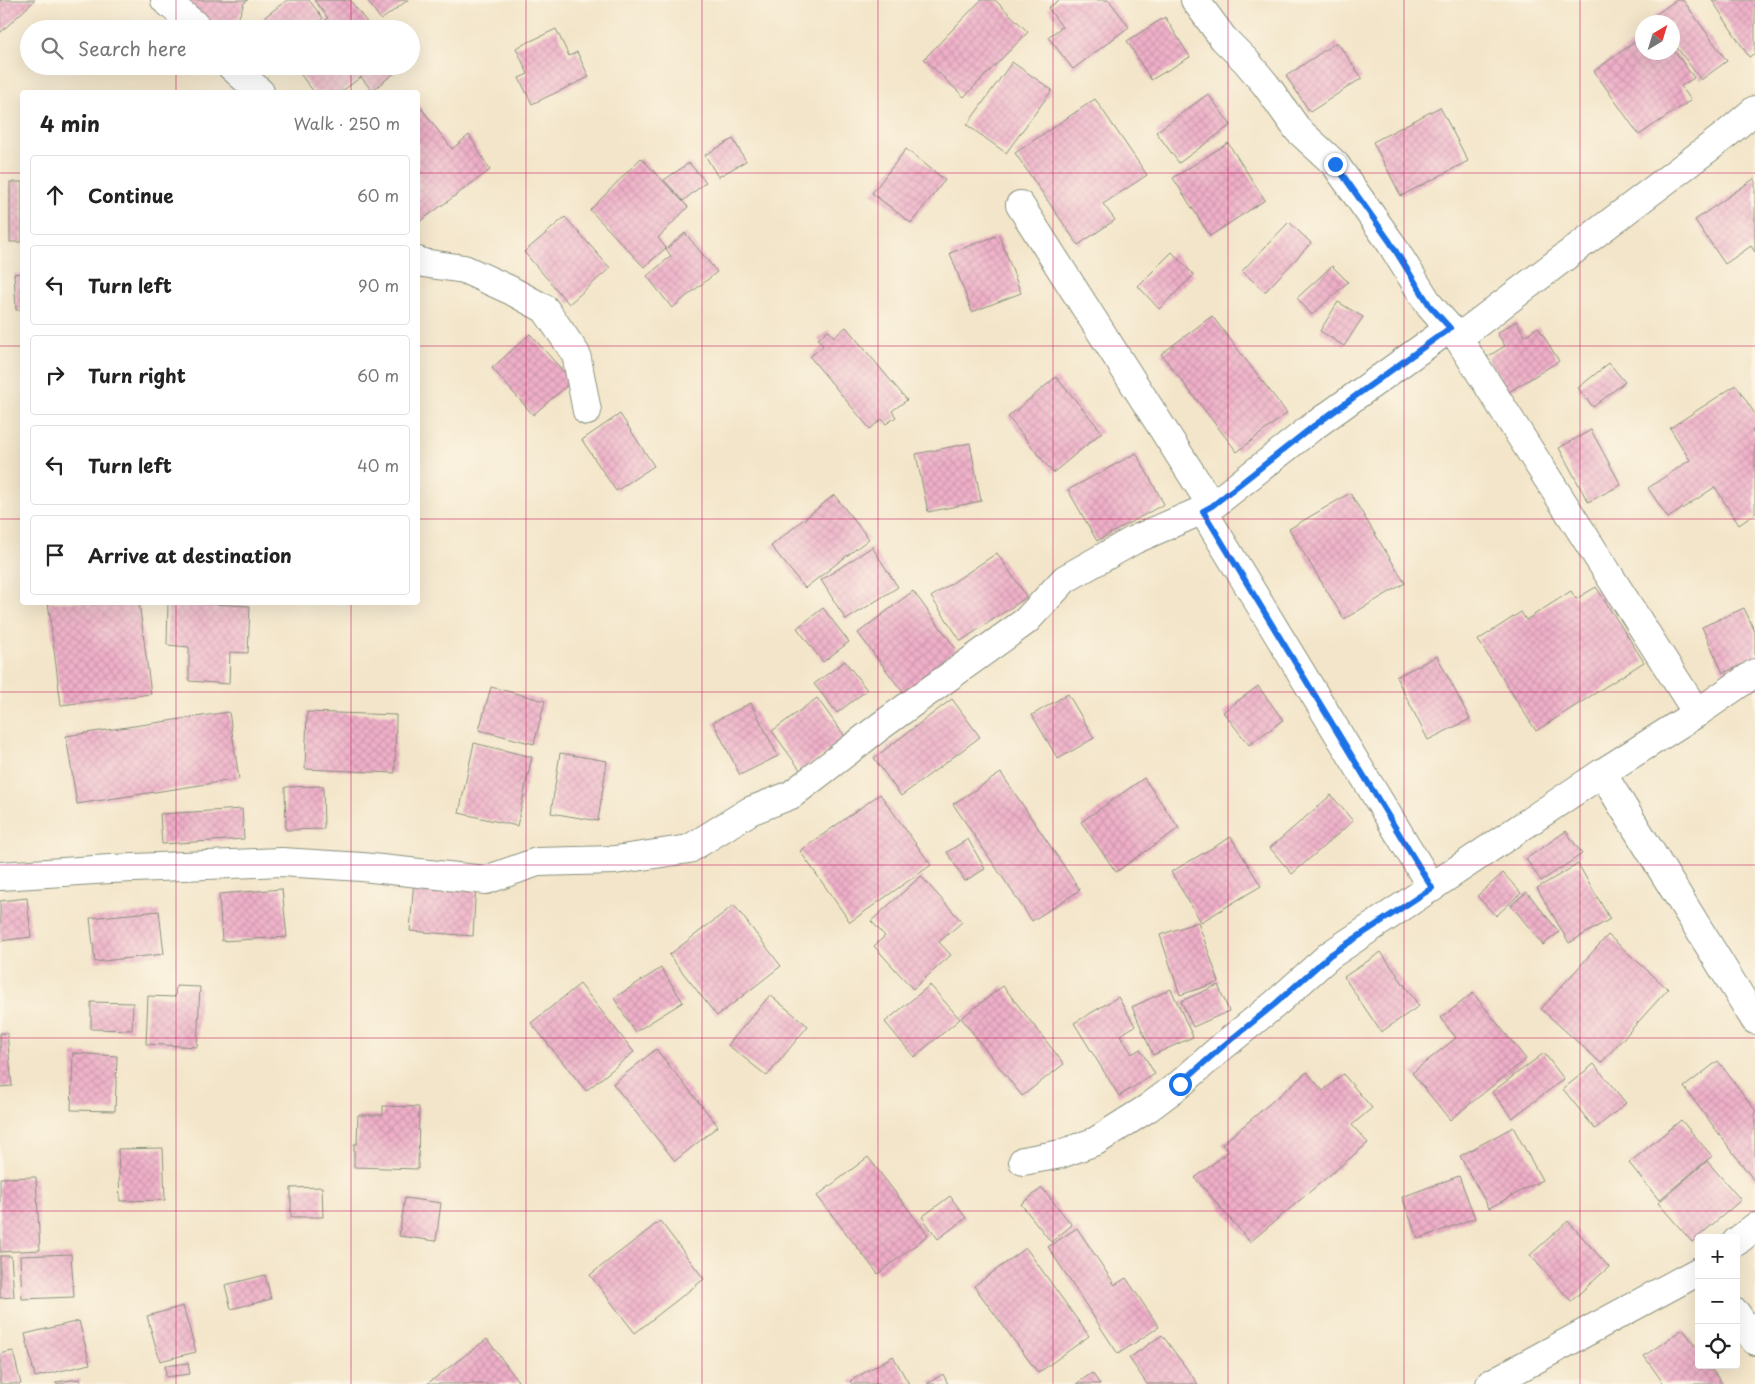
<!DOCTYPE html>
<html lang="en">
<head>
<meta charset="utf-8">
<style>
	body { margin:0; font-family:"Playpen Sans",sans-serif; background:#f6f6f6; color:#222 }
	.controls { position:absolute; right:15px; bottom:15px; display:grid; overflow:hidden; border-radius:5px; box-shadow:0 5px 20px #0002 }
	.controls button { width:45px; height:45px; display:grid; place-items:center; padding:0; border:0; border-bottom:1px solid #e0e0e0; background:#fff; color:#222; font:25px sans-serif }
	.compass { position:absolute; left:1635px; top:15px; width:45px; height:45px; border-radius:50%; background:#fff; box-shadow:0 5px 20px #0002; rotate:38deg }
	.stop { position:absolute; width:15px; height:15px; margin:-11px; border:4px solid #1a73e8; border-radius:50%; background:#fff }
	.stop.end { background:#1a73e8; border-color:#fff; box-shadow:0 1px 5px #0008 }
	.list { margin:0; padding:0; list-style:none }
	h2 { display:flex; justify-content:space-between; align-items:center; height:65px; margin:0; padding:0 20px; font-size:21px }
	h2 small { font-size:16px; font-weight:400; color:#767676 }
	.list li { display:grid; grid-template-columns:32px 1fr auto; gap:15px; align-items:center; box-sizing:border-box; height:80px; margin:0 10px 10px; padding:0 10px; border:1px solid #e0e0e0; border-radius:5px }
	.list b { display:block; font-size:19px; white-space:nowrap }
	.list em { font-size:16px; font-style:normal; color:#767676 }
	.icon { flex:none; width:28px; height:28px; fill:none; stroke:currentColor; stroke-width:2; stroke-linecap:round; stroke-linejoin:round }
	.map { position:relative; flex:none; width:1755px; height:1384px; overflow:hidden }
	.search { position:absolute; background:#fff; box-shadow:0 5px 20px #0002; left:20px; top:20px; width:400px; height:55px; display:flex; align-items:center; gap:12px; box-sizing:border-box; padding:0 18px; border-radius:28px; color:#767676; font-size:19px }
	.panel { position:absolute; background:#fff; box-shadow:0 5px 20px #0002; left:20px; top:90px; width:400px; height:515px; border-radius:5px }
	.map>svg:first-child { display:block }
</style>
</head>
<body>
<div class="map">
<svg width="1755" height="1384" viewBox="0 0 1755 1384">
	<defs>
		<pattern id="building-cross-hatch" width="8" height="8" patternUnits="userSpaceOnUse" patternTransform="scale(1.25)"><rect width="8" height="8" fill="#efafc8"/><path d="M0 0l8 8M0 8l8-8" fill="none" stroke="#cc97ac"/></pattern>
	</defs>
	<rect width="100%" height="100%" fill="#fcf5e5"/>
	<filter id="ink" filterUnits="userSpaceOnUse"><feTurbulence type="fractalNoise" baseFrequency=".02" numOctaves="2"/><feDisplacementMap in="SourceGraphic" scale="10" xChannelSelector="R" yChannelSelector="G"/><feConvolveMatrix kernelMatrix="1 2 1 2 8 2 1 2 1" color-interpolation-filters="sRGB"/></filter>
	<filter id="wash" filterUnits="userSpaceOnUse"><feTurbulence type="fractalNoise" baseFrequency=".0096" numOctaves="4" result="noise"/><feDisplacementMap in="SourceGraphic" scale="20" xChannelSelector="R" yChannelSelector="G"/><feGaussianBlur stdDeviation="1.12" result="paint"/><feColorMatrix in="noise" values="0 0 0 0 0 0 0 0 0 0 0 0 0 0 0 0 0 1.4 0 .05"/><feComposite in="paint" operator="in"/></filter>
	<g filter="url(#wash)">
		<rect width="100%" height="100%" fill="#f3e5c9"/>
		<g id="blocks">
			<g fill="url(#building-cross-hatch)">
				<polygon points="0,0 35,0 0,33"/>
				<polygon points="187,0 248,0 244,3 239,17 222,29 209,29"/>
				<polygon points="287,0 309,0 323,18 309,29 257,29 254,25"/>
				<polygon points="314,0 350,0 372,29 314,29 328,18"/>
				<polygon points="367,0 408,0 381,20"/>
				<polygon points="981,0 995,0 1028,32 964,97 924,59"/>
				<polygon points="1059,0 1109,0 1129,27 1073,69 1048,37 1062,27 1048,8"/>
				<polygon points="1676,0 1683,0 1727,61 1701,80 1672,41 1672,22 1659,22 1654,16"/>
				<polygon points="1712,0 1755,0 1755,53 1749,57"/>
				<polygon points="1165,17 1190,57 1151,80 1127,41"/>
				<polygon points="556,29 569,56 577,52 589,77 532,104 519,78 528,74 516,48"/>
				<polygon points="1642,37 1642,52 1672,52 1672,48 1694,78 1681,86 1691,100 1639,135 1594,71"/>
				<polygon points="1337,42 1362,78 1310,112 1286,76"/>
				<polygon points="1012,62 1052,90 1006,153 967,125"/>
				<polygon points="294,66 403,66 372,91 361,77 341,92 314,92"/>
				<polygon points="1208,94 1231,125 1179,163 1156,132"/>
				<polygon points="1095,99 1147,175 1103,204 1115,220 1078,245 1015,153"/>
				<polygon points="418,104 452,149 469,135 490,170 418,223"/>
				<polygon points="1440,107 1468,161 1401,196 1373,142"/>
				<polygon points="733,139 746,161 718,177 705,155"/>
				<polygon points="1228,143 1265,200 1210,236 1173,178"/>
				<polygon points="906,149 945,180 911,223 872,193"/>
				<polygon points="641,158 688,207 658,238 666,248 644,267 590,210"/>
				<polygon points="689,163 706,182 683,201 664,180"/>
				<polygon points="1755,178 1755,252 1751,246 1725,264 1695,220"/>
				<rect x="10" y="182" width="12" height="60"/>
				<polygon points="565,217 610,268 569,304 524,252"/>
				<polygon points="1289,222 1311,243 1265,292 1242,271"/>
				<polygon points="685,233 717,272 672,308 647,276 671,256 666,249"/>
				<polygon points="999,235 1021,293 972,312 950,253"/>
				<polygon points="1172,252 1194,275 1159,309 1138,286"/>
				<polygon points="1332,266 1348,282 1312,315 1297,298"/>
				<polygon points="22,273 22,310 16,310 14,274"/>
				<polygon points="1338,302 1363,317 1344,346 1320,331"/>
				<polygon points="1212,316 1287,413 1237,452 1161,354"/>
				<polygon points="1516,321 1525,336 1538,327 1559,361 1509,392 1487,357 1505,346 1497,333"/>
				<polygon points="846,327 907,400 892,411 896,417 886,424 882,419 870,429 810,357 823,346 818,339 828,330 834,337"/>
				<polygon points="530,334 572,381 533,415 492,368"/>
				<polygon points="1609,363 1625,382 1593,407 1578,388"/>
				<polygon points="1056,377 1102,432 1053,473 1008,417"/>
				<polygon points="1736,385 1755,414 1755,429 1752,431 1755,436 1755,514 1739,525 1715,487 1668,518 1648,488 1690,460 1670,428"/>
				<polygon points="620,414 654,466 616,491 582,440"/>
				<polygon points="1591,430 1621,485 1588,502 1559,448"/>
				<polygon points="970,443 981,501 928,512 916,454"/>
				<polygon points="1136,453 1164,504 1097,541 1068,490"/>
				<polygon points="1350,493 1405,583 1344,619 1289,529"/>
				<polygon points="834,495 869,539 805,588 771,546"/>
				<polygon points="872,547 898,587 846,620 821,580"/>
				<polygon points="997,553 1027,597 961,641 931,597"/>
				<polygon points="1596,587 1644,662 1536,731 1478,640 1521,612 1526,620 1571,591 1576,599"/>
				<polygon points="913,591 960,654 905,695 858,633"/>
				<polygon points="48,602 139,602 151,694 61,705"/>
				<polygon points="168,602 250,606 248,653 230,652 229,684 189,681 189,647 167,645"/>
				<polygon points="823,608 849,642 823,662 797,628"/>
				<polygon points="1744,608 1755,632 1755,659 1723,673 1702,627"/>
				<polygon points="1437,656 1470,719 1428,740 1396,677"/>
				<polygon points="845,661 867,690 837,713 814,684"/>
				<polygon points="1258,686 1283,720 1249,745 1223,712"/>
				<polygon points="491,687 545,701 534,744 479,730"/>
				<polygon points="1068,694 1094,738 1058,759 1032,715"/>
				<polygon points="817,698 846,738 801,771 772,731"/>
				<polygon points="952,699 980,737 901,796 874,758"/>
				<polygon points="751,703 778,756 740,775 713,722"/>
				<polygon points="229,712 239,779 77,804 66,736"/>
				<polygon points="307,712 396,715 395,773 305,769"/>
				<polygon points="474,743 532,757 517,826 459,813"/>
				<polygon points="560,753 607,761 598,821 551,813"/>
				<polygon points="1001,773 1080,890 1032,921 953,804"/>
				<polygon points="1144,778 1179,828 1116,872 1081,822"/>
				<polygon points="323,786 324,829 286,830 285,787"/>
				<polygon points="880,794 931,865 850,922 800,851"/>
				<polygon points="1331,795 1353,821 1292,874 1270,848"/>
				<polygon points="242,809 244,839 162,844 160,814"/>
				<polygon points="1566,831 1582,854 1541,881 1526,859"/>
				<polygon points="1231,837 1261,886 1201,922 1171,872"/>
				<polygon points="968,839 985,869 965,881 947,852"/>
				<polygon points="1578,864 1610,919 1569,943 1537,888"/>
				<polygon points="1503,873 1521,893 1496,916 1477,896"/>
				<polygon points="921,876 962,922 939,942 951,955 913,989 874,946 885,936 871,921"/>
				<polygon points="414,878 476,883 473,936 410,931"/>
				<polygon points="282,889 287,937 222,941 219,894"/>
				<polygon points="1527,892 1559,932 1543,945 1511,905"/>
				<polygon points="27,898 31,937 0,941 0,901"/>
				<polygon points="734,905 781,966 717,1016 669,955"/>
				<polygon points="159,911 164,954 95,962 90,918"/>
				<polygon points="1198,922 1219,982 1180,995 1160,935"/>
				<polygon points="1608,935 1668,989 1601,1063 1541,1009"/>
				<polygon points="1381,952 1419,1006 1381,1032 1344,977"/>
				<polygon points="661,968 683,1002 635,1032 614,998"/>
				<polygon points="580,984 634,1052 586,1091 531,1023"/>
				<polygon points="930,985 960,1019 914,1057 885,1022"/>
				<polygon points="1218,985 1229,1011 1193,1027 1181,1001"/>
				<polygon points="176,986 200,987 197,1047 146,1044 148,996 175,997"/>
				<polygon points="1003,986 1064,1064 1022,1096 961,1018"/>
				<polygon points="1171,989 1193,1037 1153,1055 1132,1007"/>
				<polygon points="1473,993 1526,1059 1450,1120 1412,1073 1456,1038 1441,1018"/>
				<polygon points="770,995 808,1026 767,1076 728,1045"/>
				<polygon points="1118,997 1135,1026 1120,1035 1132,1054 1140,1049 1155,1074 1119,1096 1074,1023"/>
				<polygon points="91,1002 133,1003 132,1030 91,1029"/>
				<polygon points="0,1033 7,1033 12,1086 0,1087"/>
				<polygon points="656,1049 718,1126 675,1161 613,1084"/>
				<polygon points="73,1053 117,1056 115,1111 71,1110"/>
				<polygon points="1544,1053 1564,1079 1512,1118 1492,1092"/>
				<polygon points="1718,1061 1755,1110 1755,1182 1684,1087"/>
				<polygon points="1594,1064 1626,1103 1595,1129 1563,1089"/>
				<polygon points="1307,1072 1323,1091 1343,1074 1372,1108 1352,1125 1368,1143 1250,1242 1195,1178 1229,1151 1222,1144"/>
				<polygon points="383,1106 419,1107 418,1169 354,1167 354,1144 357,1144 358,1115 383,1115"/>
				<polygon points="1681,1120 1712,1156 1659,1200 1629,1163"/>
				<polygon points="1513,1127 1542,1180 1489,1208 1460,1156"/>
				<polygon points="163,1148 165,1200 120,1201 118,1149"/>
				<polygon points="868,1157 928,1235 878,1274 817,1196"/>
				<polygon points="1707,1161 1741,1200 1692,1242 1658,1203"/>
				<polygon points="1459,1176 1475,1218 1418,1239 1402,1197"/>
				<polygon points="36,1177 40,1250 0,1252 0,1178"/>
				<polygon points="322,1187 323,1217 291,1217 291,1188"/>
				<polygon points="1042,1188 1072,1225 1051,1242 1021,1204"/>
				<polygon points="950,1196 966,1218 938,1239 922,1217"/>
				<polygon points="405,1198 441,1203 436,1241 399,1236"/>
				<polygon points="660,1221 704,1279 635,1333 590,1275"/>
				<polygon points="1568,1221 1609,1267 1571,1301 1530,1255"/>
				<polygon points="1077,1228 1115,1285 1126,1278 1159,1327 1118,1354 1048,1247"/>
				<polygon points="1026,1248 1089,1336 1038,1373 974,1286"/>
				<polygon points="71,1254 74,1297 22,1299 20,1256"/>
				<polygon points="0,1256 11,1256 14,1297 0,1298"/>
				<polygon points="265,1275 271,1299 231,1309 225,1285"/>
				<polygon points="183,1306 196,1352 160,1361 147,1316"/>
				<polygon points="79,1321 90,1364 35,1377 25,1334"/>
				<polygon points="1683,1329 1699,1351 1699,1365 1709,1365 1722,1384 1664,1384 1644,1356"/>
				<polygon points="1162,1335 1198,1384 1147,1384 1129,1358"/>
				<polygon points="487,1339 518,1381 514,1384 427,1384"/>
				<polygon points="13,1351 21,1384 0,1384 0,1354"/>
				<polygon points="893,1356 909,1384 852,1384 850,1381"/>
				<polygon points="188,1363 190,1374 166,1377 165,1366"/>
				<polygon points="1092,1373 1100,1384 1076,1384"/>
				<polygon points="943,1374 948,1384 927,1384"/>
				<polygon points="80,1379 80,1384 56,1384 56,1382"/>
			</g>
		</g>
	</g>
	<g filter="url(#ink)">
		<use href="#blocks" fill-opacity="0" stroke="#89917e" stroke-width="1"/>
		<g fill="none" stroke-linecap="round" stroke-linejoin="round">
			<g stroke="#89917e" stroke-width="30">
				<g id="minor">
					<polyline points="165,0 194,24 198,29"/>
					<polyline points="1195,0 1223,38 1246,61 1266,85 1298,130 1335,164 1390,242 1430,306 1458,338 1697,713"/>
					<polyline points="231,66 260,92"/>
					<polyline points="1020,205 1212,506"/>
					<polyline points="418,261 423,263 464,269 510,290 545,309 576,354 587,411"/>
					<polyline points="1458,338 1723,137 1755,110"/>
					<polyline points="1203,511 1432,888"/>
					<polyline points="1602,773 1755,1020"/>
					<polyline points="0,876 110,869 282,862 362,867 486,880 537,862 615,860 689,849 750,811 791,795 882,725 1026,621 1065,579 1134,540 1212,506 1311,428 1450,328"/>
					<polyline points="1023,1161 1061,1154 1096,1141 1148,1108 1180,1084 1223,1046 1275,1004 1330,955 1602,773 1697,713 1755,673"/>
					<polyline points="1736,1242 1755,1227"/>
					<polyline points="1736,1313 1755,1341"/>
					<polyline points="1490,1384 1699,1271"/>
				</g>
			</g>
			<use href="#minor" stroke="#fff" stroke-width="28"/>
		</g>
	</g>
	<g fill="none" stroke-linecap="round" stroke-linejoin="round" filter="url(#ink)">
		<polyline stroke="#1a73e8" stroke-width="6" points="1180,1084 1223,1046 1275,1004 1330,955 1432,888 1203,511 1212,506 1311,428 1450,328 1430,306 1390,242 1335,164"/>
	</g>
	<path fill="none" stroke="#c2185b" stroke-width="1" stroke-opacity="0.55" d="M176 0V29M351 0V29M526 0V1384M702 0V1384M878 0V1384M1053 0V1384M1228 0V1384M1404 0V1384M1580 0V1384M176 66V92M351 66V92M0 173H22M418 173H1755M0 346H22M418 346H1755M0 519H22M418 519H1755M176 602V1384M351 602V1384M0 692H1755M0 865H1755M0 1038H1755M0 1211H1755"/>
</svg>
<div class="controls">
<button>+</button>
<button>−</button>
<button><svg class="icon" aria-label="locate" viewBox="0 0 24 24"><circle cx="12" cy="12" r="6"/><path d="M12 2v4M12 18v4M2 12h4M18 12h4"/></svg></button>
</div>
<svg class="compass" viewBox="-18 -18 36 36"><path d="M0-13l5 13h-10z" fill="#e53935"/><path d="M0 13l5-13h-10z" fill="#767676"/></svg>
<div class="stop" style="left:1180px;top:1084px"></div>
<div class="stop end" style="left:1335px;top:164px"></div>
<div class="search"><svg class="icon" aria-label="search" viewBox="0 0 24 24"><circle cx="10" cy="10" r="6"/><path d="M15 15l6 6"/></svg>Search here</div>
<section class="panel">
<h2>4 min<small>Walk · 250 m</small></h2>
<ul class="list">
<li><svg class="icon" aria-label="ahead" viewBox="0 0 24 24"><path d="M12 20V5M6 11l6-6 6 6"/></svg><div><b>Continue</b></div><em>60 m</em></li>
<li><svg class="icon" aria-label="left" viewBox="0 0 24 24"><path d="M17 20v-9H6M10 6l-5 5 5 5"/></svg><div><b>Turn left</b></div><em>90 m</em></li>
<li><svg class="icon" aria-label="right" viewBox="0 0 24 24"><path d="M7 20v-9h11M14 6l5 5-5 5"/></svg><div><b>Turn right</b></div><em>60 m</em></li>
<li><svg class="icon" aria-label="left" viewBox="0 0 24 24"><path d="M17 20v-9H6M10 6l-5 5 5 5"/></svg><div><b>Turn left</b></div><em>40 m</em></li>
<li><svg class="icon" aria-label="arrive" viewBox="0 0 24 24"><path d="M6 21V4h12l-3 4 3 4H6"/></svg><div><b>Arrive at destination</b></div></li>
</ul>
</section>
</div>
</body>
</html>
